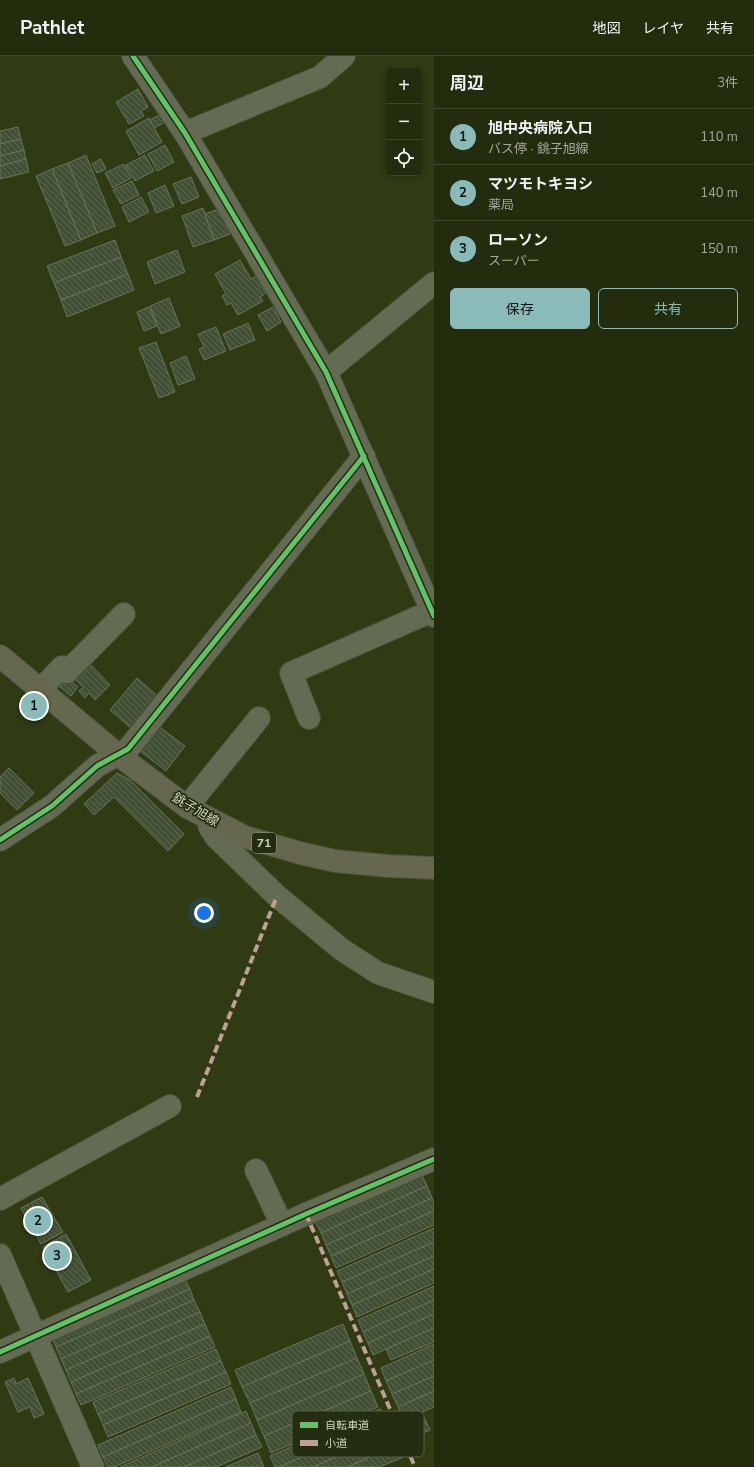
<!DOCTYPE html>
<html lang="ja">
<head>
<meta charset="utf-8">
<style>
	body { margin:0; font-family:"Nunito Sans","Noto Sans JP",sans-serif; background:#30381c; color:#f1f3f6 }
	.controls { position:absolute; right:12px; top:12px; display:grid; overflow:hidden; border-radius:6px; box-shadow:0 2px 6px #0003 }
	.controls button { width:36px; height:36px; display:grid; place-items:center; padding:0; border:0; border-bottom:1px solid #41482e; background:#242c0e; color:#f1f3f6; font:20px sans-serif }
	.you { position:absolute; left:204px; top:857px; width:14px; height:14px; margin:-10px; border:3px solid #fff; border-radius:50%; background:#1a73e8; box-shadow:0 0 0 6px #1a73e833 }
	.badge { display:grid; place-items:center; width:26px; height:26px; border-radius:50%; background:#8bbbb9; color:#111; font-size:13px; font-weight:700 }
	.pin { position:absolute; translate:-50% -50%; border:2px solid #fff; box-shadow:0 1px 4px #0006 }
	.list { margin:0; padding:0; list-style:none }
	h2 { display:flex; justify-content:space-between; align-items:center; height:52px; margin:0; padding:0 16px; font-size:17px }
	h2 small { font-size:13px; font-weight:400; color:#a3a79e }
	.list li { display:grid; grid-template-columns:26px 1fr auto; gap:12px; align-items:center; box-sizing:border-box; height:56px; padding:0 16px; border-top:1px solid #41482e }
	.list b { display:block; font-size:15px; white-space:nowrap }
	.list p { margin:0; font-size:13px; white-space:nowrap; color:#a3a79e }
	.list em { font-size:13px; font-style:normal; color:#a3a79e }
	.actions { display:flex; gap:8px; padding:12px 16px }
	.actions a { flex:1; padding:9px 0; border:1px solid #8bbbb9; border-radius:6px; text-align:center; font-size:14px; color:#8bbbb9 }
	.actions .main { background:#8bbbb9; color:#111 }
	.icon { flex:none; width:22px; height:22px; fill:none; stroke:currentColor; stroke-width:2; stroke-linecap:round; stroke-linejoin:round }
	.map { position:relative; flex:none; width:434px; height:1411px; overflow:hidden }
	header { display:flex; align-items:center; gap:24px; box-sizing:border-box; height:56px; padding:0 20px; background:#242c0e; border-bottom:1px solid #41482e }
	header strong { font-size:19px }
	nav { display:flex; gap:22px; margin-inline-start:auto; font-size:14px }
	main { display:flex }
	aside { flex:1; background:#242c0e }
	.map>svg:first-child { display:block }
</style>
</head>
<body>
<header>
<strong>Pathlet</strong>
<nav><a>地図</a><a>レイヤ</a><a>共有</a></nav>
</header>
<main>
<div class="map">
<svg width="434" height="1411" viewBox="0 0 434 1411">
	<defs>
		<pattern id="building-back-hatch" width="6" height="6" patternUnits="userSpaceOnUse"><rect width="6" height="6" fill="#425135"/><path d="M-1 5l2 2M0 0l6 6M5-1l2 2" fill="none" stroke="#5c6950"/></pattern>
	</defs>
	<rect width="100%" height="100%" fill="#303a13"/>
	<g fill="url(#building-back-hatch)" stroke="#667459">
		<polygon points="138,33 148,51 141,55 144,60 129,68 116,46"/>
		<polygon points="163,57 167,65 154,72 150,64"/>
		<polygon points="149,62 162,86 139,99 126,75"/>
		<polygon points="18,71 21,83 0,88 0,75"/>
		<polygon points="21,83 24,94 0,100 0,88"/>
		<polygon points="165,89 174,106 157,115 148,98"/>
		<polygon points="24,94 26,103 0,110 0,100"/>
		<polygon points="86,99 115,170 97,177 68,107"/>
		<polygon points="145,99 154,115 135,125 126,109"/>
		<polygon points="26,103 29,116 0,123 0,110"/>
		<polygon points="101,103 106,113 97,117 92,108"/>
		<polygon points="68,107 97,177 81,184 52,113"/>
		<polygon points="124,108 131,122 113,132 105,117"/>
		<polygon points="52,113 81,184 65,190 36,120"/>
		<polygon points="191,121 199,141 182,148 173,128"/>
		<polygon points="132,125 139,139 121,148 113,134"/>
		<polygon points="165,129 174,150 156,157 148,137"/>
		<polygon points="141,141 149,156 129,166 122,151"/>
		<polygon points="203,152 214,184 193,191 182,160"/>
		<polygon points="221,152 230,178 214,184 205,158"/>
		<polygon points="115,184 121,201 54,227 47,210"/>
		<polygon points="177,194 185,216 155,228 147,206"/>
		<polygon points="121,201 128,218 61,244 54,227"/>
		<polygon points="240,204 251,223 256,220 266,237 260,241 263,245 238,259 231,247 227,249 222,240 226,238 215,218"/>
		<polygon points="128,218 134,234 67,261 61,244"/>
		<polygon points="169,242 180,270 161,278 150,250"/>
		<polygon points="149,251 157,270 144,275 137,256"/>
		<polygon points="273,251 281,266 267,275 258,259"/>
		<polygon points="248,267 255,284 230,294 223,278"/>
		<polygon points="216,271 226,295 204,304 199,293 204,291 198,278"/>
		<polygon points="156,286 175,336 159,342 139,292"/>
		<polygon points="186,300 195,323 178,329 170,307"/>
		<polygon points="86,604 110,629 95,644 89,637 85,642 79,635 83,631 71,619"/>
		<polygon points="68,622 78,631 71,640 60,631"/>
		<polygon points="137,622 160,642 133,674 110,654"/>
		<polygon points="158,670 185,690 166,715 140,695"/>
		<polygon points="9,712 34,737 17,754 0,737 0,721"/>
		<polygon points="117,717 130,724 184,778 168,795 114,741 94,759 84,748"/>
		<polygon points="422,1119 427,1130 321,1177 315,1165"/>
		<polygon points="427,1130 432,1142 326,1189 321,1177"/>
		<polygon points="42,1141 63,1176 41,1188 21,1152"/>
		<polygon points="432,1142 434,1146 434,1155 331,1200 326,1189"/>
		<polygon points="434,1155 434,1169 336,1212 331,1200"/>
		<polygon points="434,1172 434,1186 342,1226 337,1215"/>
		<polygon points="66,1178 91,1224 68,1236 43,1191"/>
		<polygon points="434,1186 434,1200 347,1238 342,1226"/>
		<polygon points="434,1200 434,1213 352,1249 347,1238"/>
		<polygon points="434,1213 434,1227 357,1261 352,1249"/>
		<polygon points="184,1221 190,1233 56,1291 51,1279"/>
		<polygon points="434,1230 434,1244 363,1276 358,1264"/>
		<polygon points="190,1233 194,1244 61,1303 56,1291"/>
		<polygon points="194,1244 200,1256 66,1314 61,1303"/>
		<polygon points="434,1244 434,1258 368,1287 363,1276"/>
		<polygon points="200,1256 205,1268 71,1326 66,1314"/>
		<polygon points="434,1258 434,1272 373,1299 368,1287"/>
		<polygon points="205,1268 210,1280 76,1338 71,1326"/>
		<polygon points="343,1268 350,1285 242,1331 235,1314"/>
		<polygon points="434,1272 434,1286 391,1304 386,1293"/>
		<polygon points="210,1280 215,1291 81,1349 76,1338"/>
		<polygon points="350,1285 357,1302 250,1347 242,1331"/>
		<polygon points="434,1288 434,1304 386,1325 381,1312"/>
		<polygon points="216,1293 221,1305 98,1358 93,1346"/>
		<polygon points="357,1302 364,1318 257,1364 250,1347"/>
		<polygon points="434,1304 434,1320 392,1338 386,1325"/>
		<polygon points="221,1305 226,1316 103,1369 98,1358"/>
		<polygon points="226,1316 231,1328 108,1381 103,1369"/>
		<polygon points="364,1318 371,1335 264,1380 257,1364"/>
		<polygon points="434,1320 434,1335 398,1351 392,1338"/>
		<polygon points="14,1322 16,1328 28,1322 44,1358 34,1362 30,1351 18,1356 5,1326"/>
		<polygon points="231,1331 236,1343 103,1401 98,1389"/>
		<polygon points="371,1335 378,1351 271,1397 264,1380"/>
		<polygon points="434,1335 434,1351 404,1364 398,1351"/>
		<polygon points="236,1343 241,1356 114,1411 108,1411 103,1401"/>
		<polygon points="380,1353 386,1365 279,1411 275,1411 270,1400"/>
		<polygon points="246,1355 251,1367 152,1411 120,1411"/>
		<polygon points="424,1361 430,1374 411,1382 405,1369"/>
		<polygon points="386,1365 391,1377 313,1411 279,1411"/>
		<polygon points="251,1367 256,1379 184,1411 152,1411"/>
		<polygon points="391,1377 396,1390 347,1411 313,1411"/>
		<polygon points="256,1379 262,1391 216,1411 184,1411"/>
		<polygon points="396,1390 402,1402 379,1411 347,1411"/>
		<polygon points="258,1397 264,1411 226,1411"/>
	</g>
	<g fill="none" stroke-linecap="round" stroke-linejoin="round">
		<g stroke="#495135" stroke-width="24">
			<g id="minor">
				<polyline points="133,0 185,77 326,316 434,560"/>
				<polyline points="185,77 320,21 344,0"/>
				<polyline points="326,316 434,227"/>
				<polyline points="40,634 62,611 67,616 124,558"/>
				<polyline points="309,662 291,617 432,555"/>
				<polyline points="187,751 259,662"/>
				<polyline points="208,762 210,772 216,781 277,840 341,893 378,917 434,936"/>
				<polyline points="0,784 52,750 97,710 128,693 364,400"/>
				<polyline points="256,1114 282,1169"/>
				<polyline points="0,1143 170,1050"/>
				<polyline points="0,1199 93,1411"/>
				<polyline points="0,1296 306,1158 434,1103"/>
			</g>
		</g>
		<g stroke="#495135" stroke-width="24">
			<polyline id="major" points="0,600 117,698 187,751 245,781 300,797 335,805 388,810 434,812"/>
		</g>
		<use href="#minor" stroke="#636b52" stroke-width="22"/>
		<use href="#major" stroke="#65684e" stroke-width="22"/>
		<g stroke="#bda197" stroke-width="4" stroke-dasharray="8 4" stroke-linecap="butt">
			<polyline points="197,1041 277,840"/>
			<polyline points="306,1158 415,1411"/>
		</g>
		<g stroke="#242d12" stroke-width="8">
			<g id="cycleway">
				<polyline points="133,0 185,77 326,316 434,560"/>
				<polyline points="0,784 52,750 97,710 128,693 364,400"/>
				<polyline points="0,1296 306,1158 434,1103"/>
			</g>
		</g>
		<use href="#cycleway" stroke="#61c268" stroke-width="5"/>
	</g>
	<g text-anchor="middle" stroke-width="3.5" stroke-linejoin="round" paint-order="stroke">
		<rect fill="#242d12" stroke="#99a485" stroke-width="1" x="252" y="777" width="24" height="20" rx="3"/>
		<g font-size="12" font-weight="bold" fill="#cbd7b6">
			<text x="264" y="791">71</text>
		</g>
		<g font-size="13" fill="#cbd7b6" stroke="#242d12">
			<text transform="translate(196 753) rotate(31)" y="5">銚子旭線</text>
		</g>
	</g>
	<rect x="292" y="1355" width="132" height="46" rx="6" fill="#242d12" stroke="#566043" stroke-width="1"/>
	<rect x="300" y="1366" width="18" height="6" fill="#61c268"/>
	<rect x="300" y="1384" width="18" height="6" fill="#bda197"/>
	<g font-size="11" fill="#cbd7b6">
		<text x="325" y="1373">自転車道</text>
		<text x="325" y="1391">小道</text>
	</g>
</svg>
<div class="controls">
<button>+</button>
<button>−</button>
<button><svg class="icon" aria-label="locate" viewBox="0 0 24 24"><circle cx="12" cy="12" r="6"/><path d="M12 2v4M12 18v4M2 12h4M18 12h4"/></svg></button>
</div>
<div class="you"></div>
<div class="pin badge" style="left:34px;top:650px">1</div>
<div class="pin badge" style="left:38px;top:1165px">2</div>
<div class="pin badge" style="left:57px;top:1200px">3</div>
</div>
<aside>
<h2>周辺<small>3件</small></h2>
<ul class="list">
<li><span class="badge">1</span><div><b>旭中央病院入口</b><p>バス停 · 銚子旭線</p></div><em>110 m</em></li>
<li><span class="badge">2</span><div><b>マツモトキヨシ</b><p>薬局</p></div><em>140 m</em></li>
<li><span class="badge">3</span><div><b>ローソン</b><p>スーパー</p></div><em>150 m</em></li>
</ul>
<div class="actions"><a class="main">保存</a><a>共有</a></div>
</aside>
</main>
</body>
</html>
